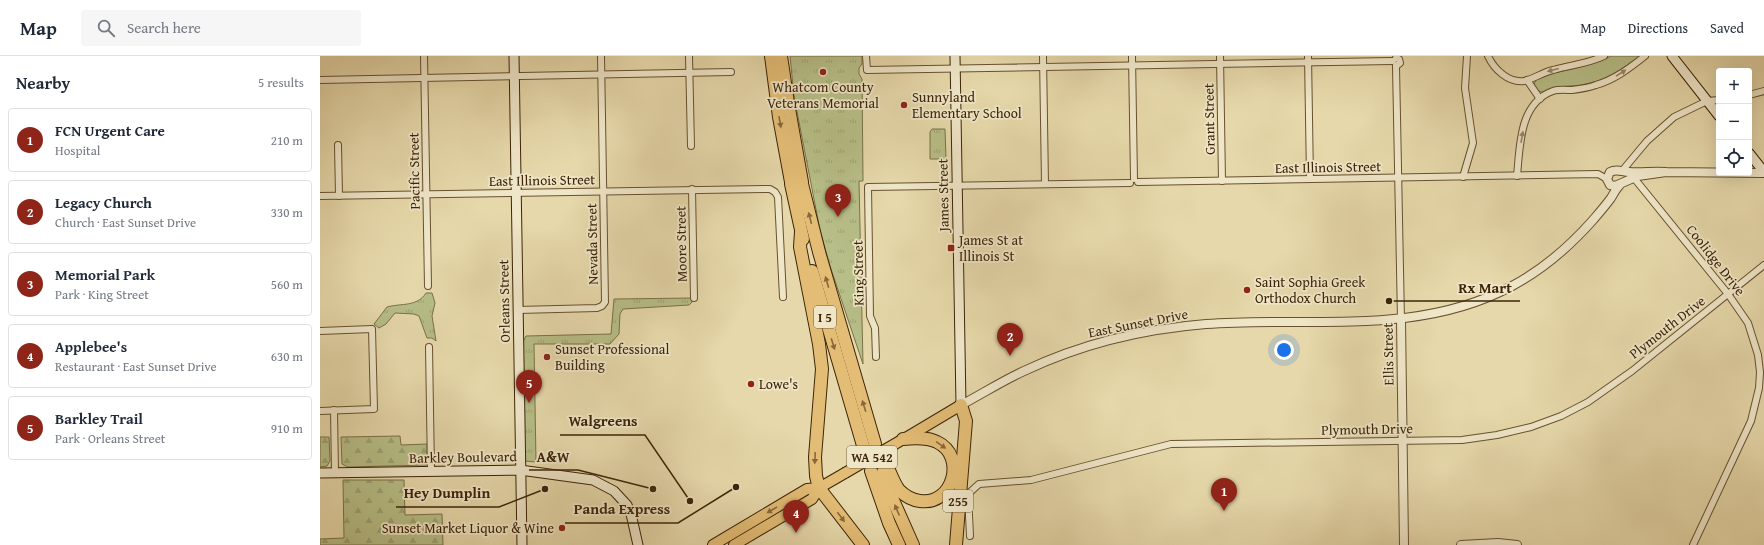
<!DOCTYPE html>
<html lang="en">
<head>
<meta charset="utf-8">
<style>
	body { margin:0; font-family:"Gentium Book Plus",serif; background:#f6f6f7; color:#1f2937 }
	.controls { position:absolute; right:12px; top:12px; display:grid; overflow:hidden; border-radius:4px; box-shadow:0 4px 16px #0002 }
	.controls button { width:36px; height:36px; display:grid; place-items:center; padding:0; border:0; border-bottom:1px solid #e0e1e3; background:#fff; color:#1f2937; font:20px sans-serif }
	.you { position:absolute; left:964px; top:294px; width:14px; height:14px; margin:-10px; border:3px solid #fff; border-radius:50%; background:#1a73e8; box-shadow:0 0 0 6px #1a73e833 }
	.badge { display:grid; place-items:center; width:26px; height:26px; border-radius:50%; background:#8f2418; color:#fff; font-size:13px; font-weight:700 }
	.pin { position:absolute; translate:-50% -33px; filter:drop-shadow(0 1px 2px #0008) }
	.pin::after { content:''; position:absolute; top:21px; width:14px; height:12px; background:inherit; clip-path:polygon(0 0,100% 0,50% 100%) }
	.list { margin:0; padding:0; list-style:none }
	h2 { display:flex; justify-content:space-between; align-items:center; height:52px; margin:0; padding:0 16px; font-size:17px }
	h2 small { font-size:13px; font-weight:400; color:#747a83 }
	.list li { display:grid; grid-template-columns:26px 1fr auto; gap:12px; align-items:center; box-sizing:border-box; height:64px; margin:0 8px 8px; padding:0 8px; border:1px solid #e0e1e3; border-radius:4px }
	.list b { display:block; font-size:15px; white-space:nowrap }
	.list p { margin:0; font-size:13px; white-space:nowrap; color:#747a83 }
	.list em { font-size:13px; font-style:normal; color:#747a83 }
	.icon { flex:none; width:22px; height:22px; fill:none; stroke:currentColor; stroke-width:2; stroke-linecap:round; stroke-linejoin:round }
	.map { position:relative; flex:none; width:1444px; height:489px; overflow:hidden }
	header { display:flex; align-items:center; gap:24px; box-sizing:border-box; height:56px; padding:0 20px; background:#fff; border-bottom:1px solid #e0e1e3 }
	header strong { font-size:19px }
	nav { display:flex; gap:22px; margin-inline-start:auto; font-size:14px }
	.search { width:280px; height:36px; background:#f6f6f7; display:flex; align-items:center; gap:10px; box-sizing:border-box; padding:0 14px; border-radius:4px; color:#747a83; font-size:15px }
	main { display:flex }
	aside { flex:1; background:#fff }
	.map>svg:first-child { display:block }
</style>
</head>
<body>
<header>
<strong>Map</strong>
<div class="search"><svg class="icon" aria-label="search" viewBox="0 0 24 24"><circle cx="10" cy="10" r="6"/><path d="M15 15l6 6"/></svg>Search here</div>
<nav><a>Map</a><a>Directions</a><a>Saved</a></nav>
</header>
<main>
<aside>
<h2>Nearby<small>5 results</small></h2>
<ul class="list">
<li><span class="badge">1</span><div><b>FCN Urgent Care</b><p>Hospital</p></div><em>210 m</em></li>
<li><span class="badge">2</span><div><b>Legacy Church</b><p>Church · East Sunset Drive</p></div><em>330 m</em></li>
<li><span class="badge">3</span><div><b>Memorial Park</b><p>Park · King Street</p></div><em>560 m</em></li>
<li><span class="badge">4</span><div><b>Applebee's</b><p>Restaurant · East Sunset Drive</p></div><em>630 m</em></li>
<li><span class="badge">5</span><div><b>Barkley Trail</b><p>Park · Orleans Street</p></div><em>910 m</em></li>
</ul>
</aside>
<div class="map">
<svg width="1444" height="489" viewBox="0 0 1444 489">
	<defs>
		<pattern id="forest-firs" width="22" height="20" patternUnits="userSpaceOnUse"><rect width="22" height="20" fill="#b7be87"/><path d="M5 1l3.5 6h-7zM16 11l3.5 6h-7z" fill="#9ea373"/></pattern>
		<pattern id="park-tufts" width="24" height="20" patternUnits="userSpaceOnUse"><rect width="24" height="20" fill="#b7be87"/><path d="M3 7l-1-3M5 7V3M7 7l1-3M15 17l-1-3M17 17v-4M19 17l1-3" fill="none" stroke="#9ea373"/></pattern>
	</defs>
	<rect width="100%" height="100%" fill="#e6d8aa"/>
	<filter id="stains"><feTurbulence type="fractalNoise" baseFrequency=".005" numOctaves="4"/><feColorMatrix values="0 0 0 0 .2 0 0 0 0 .09 0 0 0 0 .02 0 0 0 .5 -.17"/></filter>
	<radialGradient id="worn" r=".72"><stop offset=".6" stop-color="#630" stop-opacity="0"/><stop offset="1" stop-color="#630" stop-opacity=".3"/></radialGradient>
	<path fill="#b7be87" stroke="#7a7148" d="M1291 0H1320C1302 13 1285 25 1262 29 1254 30 1246 30 1237 31 1226 33 1222 42 1214 29L1216 23C1240 13 1267 13 1291 0Z"/>
	<g fill="url(#forest-firs)" stroke="#7a7148">
		<polygon points="80,380 81,389 107,388 107,409 28,411 22,408 21,381"/>
		<polygon points="0,381 9,381 10,405 7,410 0,411"/>
		<polygon points="23,424 84,424 85,459 122,458 123,489 0,489 0,483 24,482"/>
	</g>
	<g fill="url(#park-tufts)" stroke="#7a7148">
		<polygon points="470,0 542,0 542,8 539,12 539,18 542,23 543,125 539,125 543,308 510,210 500,174 474,40"/>
		<polygon points="612,73 625,73 626,103 610,103 610,76"/>
		<path d="M106 237H112L115 247 112 260 116 285 112 282H107L99 260 94 258 75 257 66 268 59 272 54 268 67 251C82 247 97 251 106 237Z"/>
		<polygon points="372,242 372,246 369,249 303,253 300,258 299,278 290,288 214,288 216,406 204,405 202,288 206,280 291,278 294,243"/>
	</g>
	<g fill="none" stroke-linecap="round" stroke-linejoin="round">
		<g stroke="#675130" stroke-width="8">
			<g id="minor">
				<polyline points="104,0 108,230"/>
				<polyline points="369,0 371,90"/>
				<polyline points="546,0 547,14 1073,5"/>
				<polyline points="723,0 725,128"/>
				<polyline points="812,0 814,123"/>
				<polyline points="900,0 902,125"/>
				<polyline points="988,0 990,123"/>
				<path d="M1168 0C1174 13 1188 27 1204 25 1214 23 1223 16 1233 14 1250 9 1267 8 1284 0"/>
				<polyline points="1076,2 1079,3 1080,7 1076,10"/>
				<polyline points="1076,10 1081,264"/>
				<polyline points="0,24 411,16"/>
				<polyline points="1207,24 1220,43"/>
				<polyline points="1429,39 1444,35"/>
				<polyline points="18,89 19,140"/>
				<polyline points="1302,115 1327,85 1354,61 1387,45 1399,44"/>
				<path d="M1197 120C1200 90 1199 47 1233 35 1239 33 1246 34 1252 34 1260 33 1268 32 1276 29 1294 24 1310 12 1325 0"/>
				<polyline points="1143,121 1153,87 1145,32 1147,0"/>
				<polyline points="1314,122 1408,238 1428,267 1438,299 1440,316 1439,332 1431,365 1373,489"/>
				<polyline points="818,126 1278,118 1287,123"/>
				<polyline points="372,133 374,242"/>
				<polyline points="0,140 450,133 455,136 458,141 463,241"/>
				<polyline points="198,254 277,252 282,250 285,246 281,0"/>
				<polyline points="0,275 52,273 54,353 0,355"/>
				<polyline points="109,291 111,415"/>
				<polyline points="556,301 555,272 550,260 548,131 810,127"/>
				<polyline points="14,354 15,417"/>
				<polyline points="650,480 648,438 659,428 711,424 851,388 1142,384 1177,379 1211,371 1241,360 1268,346 1312,315 1444,209"/>
			</g>
		</g>
		<g stroke="#675130" stroke-width="10">
			<g id="tertiary">
				<path d="M1346 116 1318 120 1295 130 1290 129 1287 123 1290 116C1297 112 1302 116 1309 116 1322 117 1333 115 1346 116L1444 117"/>
				<polyline points="1081,264 1084,489"/>
				<path d="M641 349C662 338 682 325 704 315 761 288 823 273 886 268 989 260 1097 281 1192 230 1222 214 1250 190 1273 164 1279 157 1286 149 1291 142 1294 137 1296 133 1299 130"/>
				<polyline points="1141,489 1178,487 1197,489"/>
			</g>
		</g>
		<g stroke="#3d2408" stroke-width="11">
			<g id="secondary">
				<polyline points="194,0 202,489"/>
				<polyline points="635,0 641,349"/>
				<polyline points="1352,0 1399,60"/>
				<polyline points="1429,97 1444,116"/>
				<polyline points="0,417 200,414 273,424 294,435 307,449 311,458 318,489"/>
			</g>
		</g>
		<g stroke="#3d2408" stroke-width="12">
			<g id="primary">
				<polyline points="584,383 641,349"/>
				<polyline points="393,489 487,433 499,432 525,417"/>
				<polyline points="414,489 492,443 499,432"/>
			</g>
		</g>
		<g stroke="#3d2408" stroke-width="14">
			<g id="motorway">
				<polyline points="451,0 459,61 471,126"/>
				<polyline points="461,0 468,47 482,126"/>
				<polyline points="471,128 483,183"/>
				<polyline points="482,128 499,196 555,388"/>
				<polyline points="481,176 480,191 499,288 502,313 495,401 496,420 499,432 543,489"/>
				<polyline points="492,215 544,393"/>
				<path d="M565 406C570 415 573 426 579 434 585 440 592 444 600 445 633 450 647 400 617 386 607 381 594 382 583 383"/>
				<polyline points="551,415 569,467 579,489"/>
				<polyline points="563,416 573,444 593,489"/>
				<polyline points="636,489 646,365 641,349"/>
			</g>
		</g>
		<use href="#minor" stroke="#efe6c8" stroke-width="6"/>
		<use href="#tertiary" stroke="#efe6c8" stroke-width="8"/>
		<use href="#secondary" stroke="#efe6c8" stroke-width="9"/>
		<use href="#primary" stroke="#e3bc75" stroke-width="10"/>
		<use href="#motorway" stroke="#e3bc75" stroke-width="12"/>
		<g stroke="#3d2408" stroke-width="12" stroke-linecap="butt">
			<polyline id="primary-bridge" points="525,417 580,385"/>
		</g>
		<use href="#primary-bridge" stroke="#e3bc75" stroke-width="10"/>
	</g>
	<defs><path id="oneway-solid" d="M-6-.8H1V-3.2L6.5 0L1 3.2V.8H-6Z"/></defs>
	<g fill="#968568">
		<use href="#oneway-solid" transform="translate(1233 14) rotate(165)"/>
		<use href="#oneway-solid" transform="translate(1301 17) rotate(-32)"/>
		<use href="#oneway-solid" transform="translate(1202 81) rotate(-80)"/>
	</g>
	<g fill="#886839">
		<use href="#oneway-solid" transform="translate(460 66) rotate(80)"/>
		<use href="#oneway-solid" transform="translate(490 162) rotate(-104)"/>
		<use href="#oneway-solid" transform="translate(507 226) rotate(-106)"/>
		<use href="#oneway-solid" transform="translate(513 288) rotate(73)"/>
		<use href="#oneway-solid" transform="translate(544 350) rotate(-107)"/>
		<use href="#oneway-solid" transform="translate(621 389) rotate(35)"/>
		<use href="#oneway-solid" transform="translate(495 402) rotate(92)"/>
		<use href="#oneway-solid" transform="translate(452 454) rotate(149)"/>
		<use href="#oneway-solid" transform="translate(577 454) rotate(-113)"/>
		<use href="#oneway-solid" transform="translate(521 461) rotate(53)"/>
	</g>
	<g fill="#8f2418" stroke="#efe6c8" stroke-width="1.5">
		<circle cx="503" cy="16" r="4"/>
		<circle cx="584" cy="49" r="4"/>
		<rect x="627" y="188" width="8" height="8" rx="2"/>
		<circle cx="927" cy="234" r="4"/>
		<circle cx="227" cy="301" r="4"/>
		<circle cx="431" cy="328" r="4"/>
		<circle cx="242" cy="472" r="4"/>
	</g>
	<g text-anchor="middle" stroke-width="3.5" stroke-linejoin="round" paint-order="stroke">
		<g fill="#efe6c8" stroke="#725e42" stroke-width="1">
			<rect x="494" y="250" width="22" height="22" rx="3"/>
			<rect x="527" y="390" width="50" height="22" rx="3"/>
			<rect x="623" y="434" width="30" height="22" rx="3"/>
		</g>
		<g font-size="13" font-weight="bold" fill="#3d2408">
			<text x="505" y="266">I 5</text>
			<text x="552" y="406">WA 542</text>
			<text x="638" y="450">255</text>
		</g>
		<g font-size="14" fill="#3d2408" stroke="#efe6c8" text-anchor="start">
			<text x="503" y="36" text-anchor="middle">Whatcom County<tspan x="503" dy="16">Veterans Memorial</tspan></text>
			<text x="592" y="46">Sunnyland<tspan x="592" dy="16">Elementary School</tspan></text>
			<text x="639" y="189">James St at<tspan x="639" dy="16">Illinois St</tspan></text>
			<text x="935" y="231">Saint Sophia Greek<tspan x="935" dy="16">Orthodox Church</tspan></text>
			<text x="235" y="298">Sunset Professional<tspan x="235" dy="16">Building</tspan></text>
			<text x="439" y="333">Lowe's</text>
			<text x="234" y="477" text-anchor="end">Sunset Market Liquor &amp; Wine</text>
		</g>
		<g font-size="14" fill="#3d2408" stroke="#efe6c8">
			<text transform="translate(889 63) rotate(-91)" y="5">Grant Street</text>
			<text transform="translate(1008 111) rotate(-1)" y="5">East Illinois Street</text>
			<text transform="translate(94 115) rotate(-91)" y="5">Pacific Street</text>
			<text transform="translate(222 124) rotate(-1)" y="5">East Illinois Street</text>
			<text transform="translate(623 139) rotate(-91)" y="5">James Street</text>
			<text transform="translate(272 188) rotate(-91)" y="5">Nevada Street</text>
			<text transform="translate(361 188) rotate(-91)" y="5">Moore Street</text>
			<text transform="translate(1396 204) rotate(52)" y="5">Coolidge Drive</text>
			<text transform="translate(538 217) rotate(-91)" y="5">King Street</text>
			<text transform="translate(184 245) rotate(-91)" y="5">Orleans Street</text>
			<text transform="translate(818 267) rotate(-11)" y="5">East Sunset Drive</text>
			<text transform="translate(1347 271) rotate(-38)" y="5">Plymouth Drive</text>
			<text transform="translate(1068 298) rotate(-91)" y="5">Ellis Street</text>
			<text transform="translate(1047 373) rotate(-1)" y="5">Plymouth Drive</text>
			<text transform="translate(143 401) rotate(-1)" y="5">Barkley Boulevard</text>
		</g>
	</g>
	<path fill="none" stroke="#3d2408" stroke-width="1.5" d="M1069 245L1130 245H1200M370 445L325 379H240M333 433L258 414H209M225 433L179 451H76M416 431L358 467H245"/>
	<g fill="#3d2408" stroke="#efe6c8" stroke-width="1.5">
		<circle cx="1069" cy="245" r="4"/>
		<circle cx="370" cy="445" r="4"/>
		<circle cx="333" cy="433" r="4"/>
		<circle cx="225" cy="433" r="4"/>
		<circle cx="416" cy="431" r="4"/>
	</g>
	<g font-size="15" text-anchor="middle" font-weight="bold" fill="#3d2408" stroke="#efe6c8" stroke-width="3.5" stroke-linejoin="round" paint-order="stroke">
		<text x="1165" y="237">Rx Mart</text>
		<text x="283" y="370">Walgreens</text>
		<text x="233" y="406">A&amp;W</text>
		<text x="127" y="442">Hey Dumplin</text>
		<text x="302" y="458">Panda Express</text>
	</g>
	<rect width="100%" height="100%" filter="url(#stains)"/>
	<rect width="100%" height="100%" fill="url(#worn)"/>
</svg>
<div class="controls">
<button>+</button>
<button>−</button>
<button><svg class="icon" aria-label="locate" viewBox="0 0 24 24"><circle cx="12" cy="12" r="6"/><path d="M12 2v4M12 18v4M2 12h4M18 12h4"/></svg></button>
</div>
<div class="you"></div>
<div class="pin badge" style="left:904px;top:455px">1</div>
<div class="pin badge" style="left:690px;top:300px">2</div>
<div class="pin badge" style="left:518px;top:161px">3</div>
<div class="pin badge" style="left:476px;top:477px">4</div>
<div class="pin badge" style="left:209px;top:347px">5</div>
</div>
</main>
</body>
</html>
